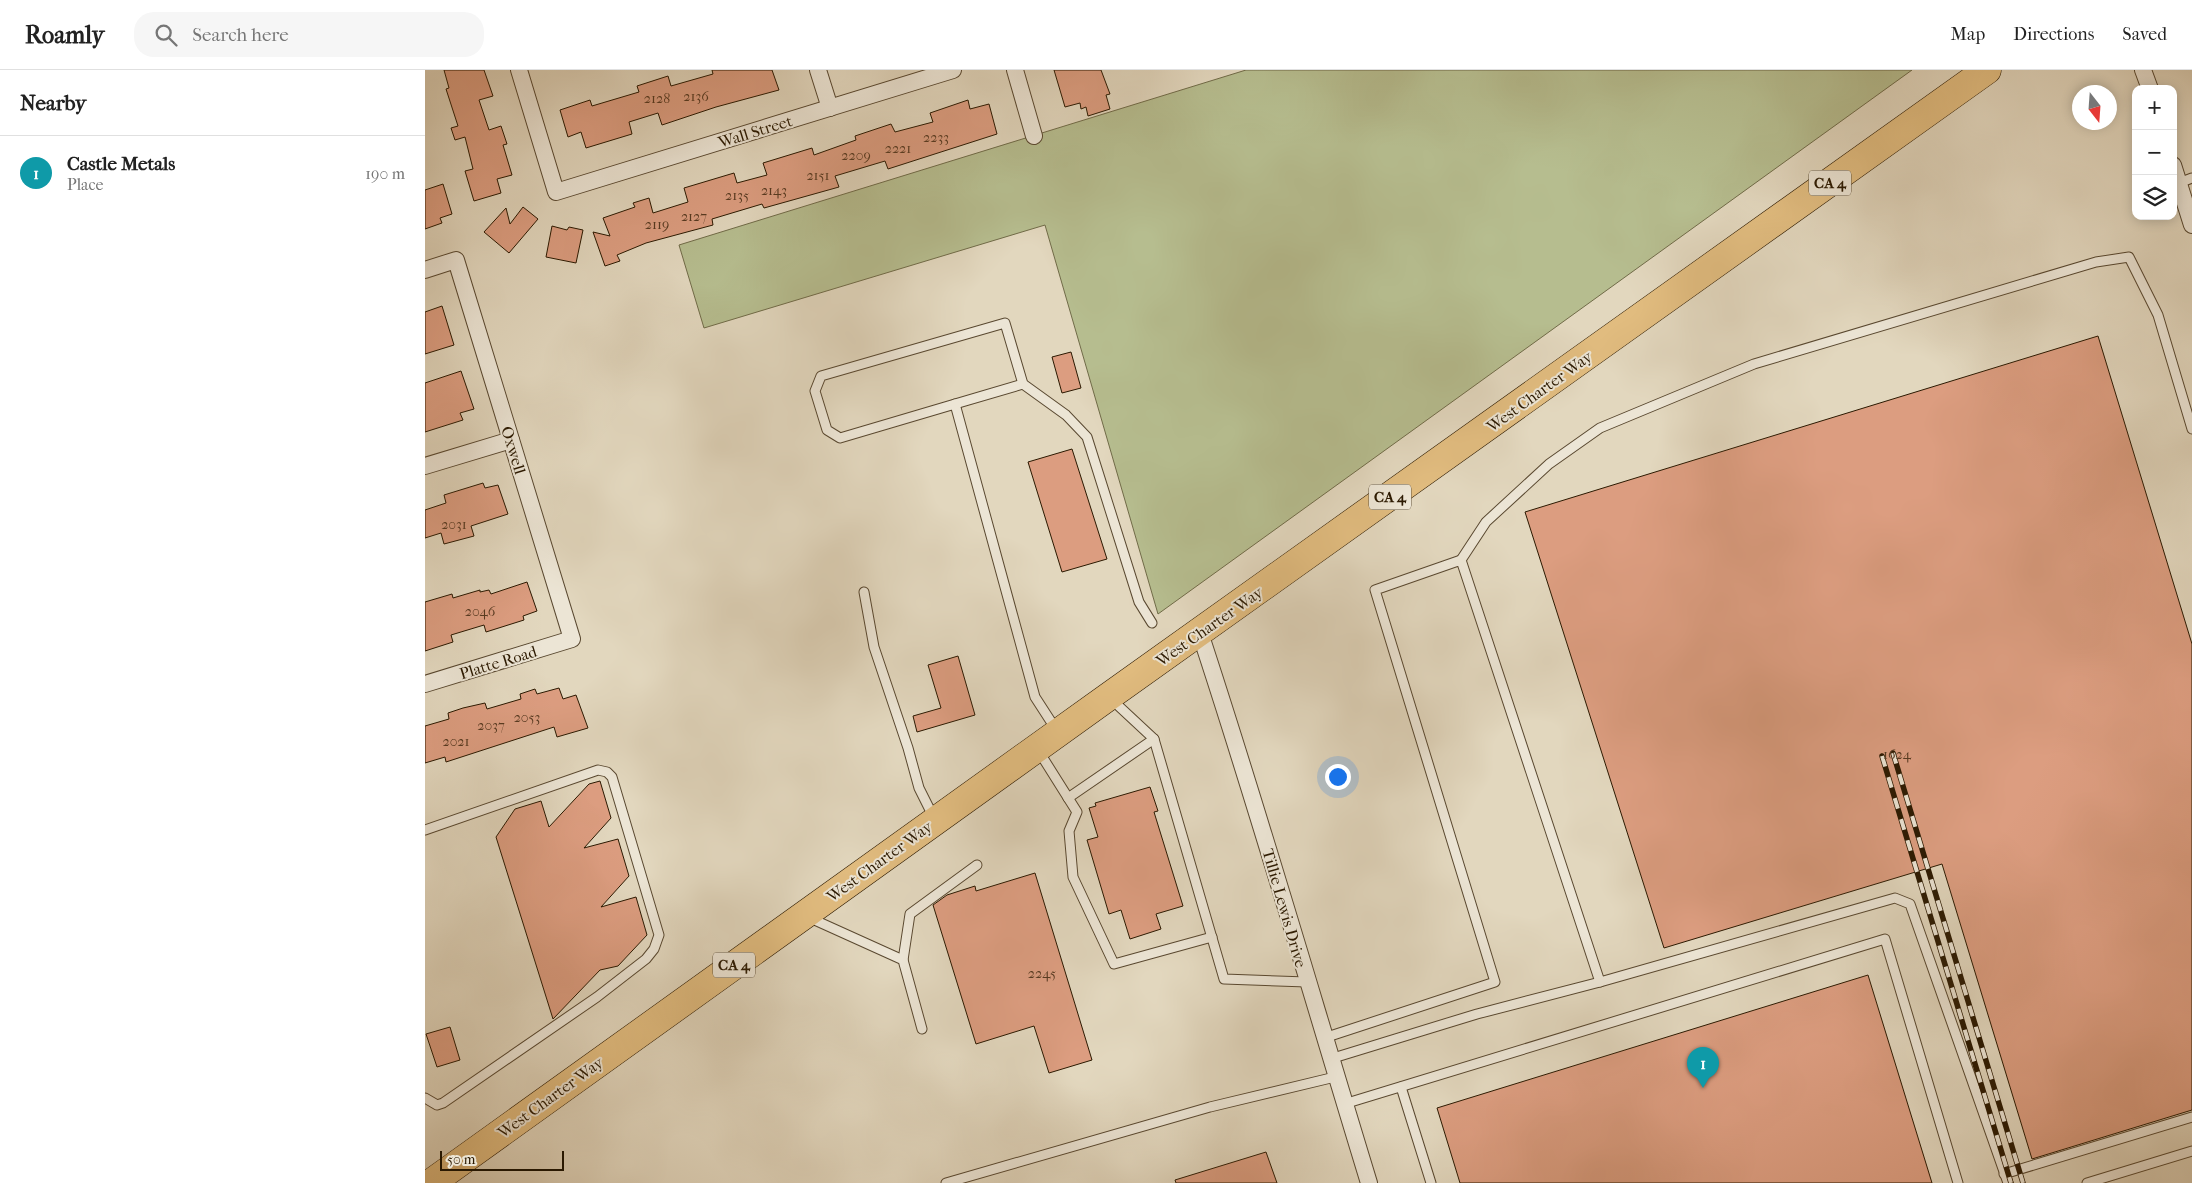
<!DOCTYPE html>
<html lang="en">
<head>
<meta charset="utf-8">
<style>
	body { margin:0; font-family:"IM FELL French Canon",serif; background:#f6f6f6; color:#222 }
	.controls { position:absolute; right:15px; top:15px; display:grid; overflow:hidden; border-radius:10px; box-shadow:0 2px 12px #0003 }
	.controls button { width:45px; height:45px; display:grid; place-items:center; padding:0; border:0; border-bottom:1px solid #e0e0e0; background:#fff; color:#222; font:25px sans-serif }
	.compass { position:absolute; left:1647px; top:15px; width:45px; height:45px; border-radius:50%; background:#fff; box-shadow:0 2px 12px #0003; rotate:163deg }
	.scale { position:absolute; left:15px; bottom:12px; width:124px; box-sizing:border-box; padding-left:5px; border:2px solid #2b1901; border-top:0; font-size:14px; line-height:18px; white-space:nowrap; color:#2b1901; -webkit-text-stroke:4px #ece5d5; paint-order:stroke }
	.you { position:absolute; left:912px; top:706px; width:18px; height:18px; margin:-12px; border:4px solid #fff; border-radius:50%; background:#1a73e8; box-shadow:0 0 0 8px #1a73e833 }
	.badge { display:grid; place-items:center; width:32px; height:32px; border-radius:50%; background:#db2777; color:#fff; font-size:16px; font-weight:700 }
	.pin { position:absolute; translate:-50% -41px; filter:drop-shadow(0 1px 2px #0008) }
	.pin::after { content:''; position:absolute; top:26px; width:18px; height:15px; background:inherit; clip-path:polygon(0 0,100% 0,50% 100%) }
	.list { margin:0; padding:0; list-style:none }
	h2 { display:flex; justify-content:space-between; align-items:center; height:65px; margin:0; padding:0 20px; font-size:21px }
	h2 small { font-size:16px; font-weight:400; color:#767676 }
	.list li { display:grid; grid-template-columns:32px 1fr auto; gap:15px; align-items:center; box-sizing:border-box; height:75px; padding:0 20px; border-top:1px solid #e0e0e0 }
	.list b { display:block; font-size:19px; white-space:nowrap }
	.list p { margin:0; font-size:16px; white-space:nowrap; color:#767676 }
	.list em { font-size:16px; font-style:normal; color:#767676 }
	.icon { flex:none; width:28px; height:28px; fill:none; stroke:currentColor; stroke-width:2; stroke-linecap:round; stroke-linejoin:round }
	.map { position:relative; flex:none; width:1767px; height:1113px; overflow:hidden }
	header { display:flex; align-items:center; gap:30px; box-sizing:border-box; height:70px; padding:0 25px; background:#fff; border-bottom:1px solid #e0e0e0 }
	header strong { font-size:24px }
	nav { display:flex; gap:28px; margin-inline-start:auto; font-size:18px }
	.search { width:350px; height:45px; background:#f6f6f6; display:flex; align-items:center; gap:12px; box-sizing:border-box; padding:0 18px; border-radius:20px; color:#767676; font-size:19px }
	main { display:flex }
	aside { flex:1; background:#fff }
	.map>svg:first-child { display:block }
</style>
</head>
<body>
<header>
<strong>Roamly</strong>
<div class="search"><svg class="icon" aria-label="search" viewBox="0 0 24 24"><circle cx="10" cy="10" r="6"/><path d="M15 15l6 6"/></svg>Search here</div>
<nav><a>Map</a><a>Directions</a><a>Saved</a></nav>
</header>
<main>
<aside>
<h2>Nearby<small></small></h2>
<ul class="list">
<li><span class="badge" style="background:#0f9aa8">1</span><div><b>Castle Metals</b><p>Place</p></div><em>190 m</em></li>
</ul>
</aside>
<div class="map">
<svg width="1767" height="1113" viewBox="0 0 1767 1113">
	<rect width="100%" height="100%" fill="#e2d7be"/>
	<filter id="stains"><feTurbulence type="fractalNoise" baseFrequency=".004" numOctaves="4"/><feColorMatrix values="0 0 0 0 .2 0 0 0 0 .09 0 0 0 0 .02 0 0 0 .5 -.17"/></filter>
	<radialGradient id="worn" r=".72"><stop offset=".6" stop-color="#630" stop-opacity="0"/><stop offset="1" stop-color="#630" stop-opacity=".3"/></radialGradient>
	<polygon fill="#b6bd8f" stroke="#706b48" points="821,0 1487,0 733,544 620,155 279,258 254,175"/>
	<g fill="#dc9d80" stroke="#2b1901">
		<polygon points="19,0 59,0 68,26 54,30 64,60 76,56 82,74 78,75 87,105 72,109 76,123 49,131 40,101 48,99 40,67 30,70 26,58 33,56 21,19 24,18"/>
		<polygon points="287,0 347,0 354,20 291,37 237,55 233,43 204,52 207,64 161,78 156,62 143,67 135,40 165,30 167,36 214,22 212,16 243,6 246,16 288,4"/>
		<polygon points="629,0 676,0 685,24 681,25 685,39 663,46 661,37 656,39 655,33 640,37"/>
		<polygon points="543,30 545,39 564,34 572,64 463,99 460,91 410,106 414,117 339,138 337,134 287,149 288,155 221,173 192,185 195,191 180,196 168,162 185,166 178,148 210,137 208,133 224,128 228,143 263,132 259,118 309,103 312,113 342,105 338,93 387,78 389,85 431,70 430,66 466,54 470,62 508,52 505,43"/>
		<polygon points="18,114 27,144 15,148 17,153 0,159 0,120"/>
		<polygon points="98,137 113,149 84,183 59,162 81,138 85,154"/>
		<polygon points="127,156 142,160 144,157 158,160 151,193 121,187"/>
		<polygon points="17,236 29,275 0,284 0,242"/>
		<polygon points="1673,266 1767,574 1767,1040 1607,1089 1517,794 1239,878 1100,442"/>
		<polygon points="646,282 656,318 637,323 627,287"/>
		<polygon points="36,301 49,339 35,343 38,350 0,362 0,313"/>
		<polygon points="647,379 682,489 637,502 603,392"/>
		<polygon points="58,413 60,418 73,415 83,444 46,456 49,466 19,474 16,463 0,468 0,440 21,433 19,425"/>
		<polygon points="102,512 112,541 98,546 99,550 61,562 59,555 26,565 28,572 0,581 0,532 27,524 28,528 55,520 55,522 64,520 66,524"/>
		<polygon points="533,586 550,645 492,662 488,646 516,638 503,595"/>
		<polygon points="134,618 138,629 151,625 163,658 132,667 129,657 21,692 20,687 0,693 0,656 24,649 23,643 38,638 60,633 62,639 96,629 95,624 110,619 112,624"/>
		<polygon points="175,711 186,748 159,778 193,769 204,806 176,837 211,827 222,865 193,896 175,900 128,949 71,767 90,739 116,731 124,757 164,714"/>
		<polygon points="725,717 733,741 729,742 758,836 731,844 736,859 705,869 696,840 684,844 662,770 673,767 664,738 671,736 670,733"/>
		<polygon points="610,803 667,990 624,1003 609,956 551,974 508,835 522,825 550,816 551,821"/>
		<polygon points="1443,905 1507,1113 1035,1113 1012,1038"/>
		<polygon points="25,957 35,990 12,997 1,964"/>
		<polygon points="841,1082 852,1113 751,1113 750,1110"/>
	</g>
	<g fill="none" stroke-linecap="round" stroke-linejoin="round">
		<g stroke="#594830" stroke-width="11">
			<g id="lane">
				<polyline points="1754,113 1767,108"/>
				<polyline points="530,334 598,314"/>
				<polyline points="1036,490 1061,452 1124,394 1175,358 1329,294 1671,192 1704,187 1733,245 1767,359"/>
				<polyline points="439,522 449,577 483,678 494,718 509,748"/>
				<polyline points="685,628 729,669 799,909 882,912"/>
				<polyline points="632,661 610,627 530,334 415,368 402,360 390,321 396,306 580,253 598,314 641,345 662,367 714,532 727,553"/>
				<polyline points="613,680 652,742 644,761 648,807 689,894 787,867"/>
				<polyline points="643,728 729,669"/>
				<polyline points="0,760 173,700 182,702 187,707 234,865 229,879 221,889 172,927 18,1033 12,1035 0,1028"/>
				<polyline points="385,848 478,890 497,959"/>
				<polyline points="478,890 485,844 552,795"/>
				<polyline points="1175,912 1470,828 1485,834 1583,1113"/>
				<polyline points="899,968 1070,912 950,520 1036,490 1175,912 1052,944 905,989"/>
				<polyline points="976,1017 1006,1113"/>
				<polyline points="919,1034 1460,869 1533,1113"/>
				<polyline points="1579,1104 1767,1047"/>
				<polyline points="521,1113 785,1037 910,1007"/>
				<polyline points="1662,1113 1767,1081"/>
			</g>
		</g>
		<g stroke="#594830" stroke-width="18">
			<g id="street">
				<polyline points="94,0 131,122 528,0"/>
				<polyline points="393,0 405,38"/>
				<polyline points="590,0 609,66"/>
				<polyline points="1718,0 1725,19"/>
				<polyline points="1748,95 1767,155"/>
				<polyline points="0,200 31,190 147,569 0,614"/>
				<polyline points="0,396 86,370"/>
				<path d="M775 563C835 745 888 930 944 1113"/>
			</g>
		</g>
		<g stroke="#2b1901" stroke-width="29">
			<polyline id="highway" points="6,1113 683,627 1562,0"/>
		</g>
		<use href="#lane" stroke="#ece5d5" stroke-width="9"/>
		<use href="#street" stroke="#ece5d5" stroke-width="16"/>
		<use href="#highway" stroke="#e1bc7f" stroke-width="28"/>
		<g stroke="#2b1901" stroke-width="5.5">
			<g id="rail">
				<polyline points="1468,683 1598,1113"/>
				<polyline points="1457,686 1586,1113"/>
			</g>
		</g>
		<use href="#rail" stroke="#ece5d5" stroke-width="4" stroke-dasharray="11" stroke-linecap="butt"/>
	</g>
	<g text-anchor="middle" stroke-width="4" stroke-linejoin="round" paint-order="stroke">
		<g font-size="14" fill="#573a21">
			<text x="271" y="31">2136</text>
			<text x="232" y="33">2128</text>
			<text x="511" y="72">2233</text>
			<text x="473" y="83">2221</text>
			<text x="431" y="90">2209</text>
			<text x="393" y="110">2151</text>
			<text x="349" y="125">2143</text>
			<text x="312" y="130">2135</text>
			<text x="269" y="151">2127</text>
			<text x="232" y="159">2119</text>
			<text x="29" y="459">2031</text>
			<text x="55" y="546">2046</text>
			<text x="102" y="652">2053</text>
			<text x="66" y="660">2037</text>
			<text x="31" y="676">2021</text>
			<text x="1472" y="689">1624</text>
			<text x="617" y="908">2245</text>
		</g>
		<g fill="#ece5d5" stroke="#655641" stroke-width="1">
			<rect x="1384" y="100.5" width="42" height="25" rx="4"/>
			<rect x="944" y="414.5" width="42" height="25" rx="4"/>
			<rect x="288" y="882.5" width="42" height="25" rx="4"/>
		</g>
		<g font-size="15" font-weight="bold" fill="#2b1901">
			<text x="1405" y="118">CA 4</text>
			<text x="965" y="432">CA 4</text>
			<text x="309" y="900">CA 4</text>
		</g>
		<g font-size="16" fill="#2b1901" stroke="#ece5d5">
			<text transform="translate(330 61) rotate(-17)" y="6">Wall Street</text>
			<text transform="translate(1114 321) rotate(-36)" y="6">West Charter Way</text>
			<text transform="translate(89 380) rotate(73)" y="6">Oxwell</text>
			<text transform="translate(784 556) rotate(-35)" y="6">West Charter Way</text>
			<text transform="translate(73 592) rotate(-17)" y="6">Platte Road</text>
			<text transform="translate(454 791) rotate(-36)" y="6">West Charter Way</text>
			<text transform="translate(860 838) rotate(74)" y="6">Tillie Lewis Drive</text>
			<text transform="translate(125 1027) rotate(-36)" y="6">West Charter Way</text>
		</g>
	</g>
	<rect width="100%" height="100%" filter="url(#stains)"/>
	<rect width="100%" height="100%" fill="url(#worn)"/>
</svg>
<div class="controls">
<button>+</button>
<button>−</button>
<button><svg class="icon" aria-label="layers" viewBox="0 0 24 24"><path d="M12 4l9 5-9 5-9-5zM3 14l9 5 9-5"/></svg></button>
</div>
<svg class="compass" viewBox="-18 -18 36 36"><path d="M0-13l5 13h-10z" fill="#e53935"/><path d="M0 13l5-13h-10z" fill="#767676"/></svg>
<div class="scale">50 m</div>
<div class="you"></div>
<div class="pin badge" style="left:1278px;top:1018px;background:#0f9aa8">1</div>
</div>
</main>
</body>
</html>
